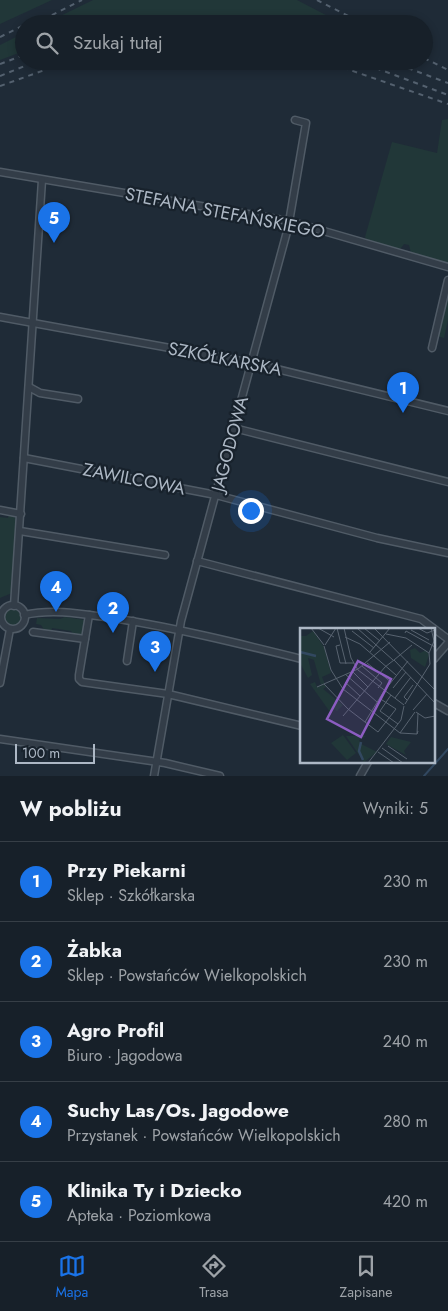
<!DOCTYPE html>
<html lang="pl">
<head>
<meta charset="utf-8">
<style>
	body { margin:0; font-family:Jost,sans-serif; background:#202831; color:#f1f3f6 }
	.scale { position:absolute; left:15px; bottom:12px; width:80px; box-sizing:border-box; padding-left:5px; border:2px solid #adb8c5; border-top:0; font-size:14px; line-height:18px; white-space:nowrap; color:#adb8c5; -webkit-text-stroke:4px #18222c; paint-order:stroke }
	.you { position:absolute; left:250px; top:510px; width:18px; height:18px; margin:-12px; border:4px solid #fff; border-radius:50%; background:#1a73e8; box-shadow:0 0 0 8px #1a73e833 }
	.badge { display:grid; place-items:center; width:32px; height:32px; border-radius:50%; background:#1a73e8; color:#fff; font-size:16px; font-weight:700 }
	.pin { position:absolute; translate:-50% -41px; filter:drop-shadow(0 1px 2px #0008) }
	.pin::after { content:''; position:absolute; top:26px; width:18px; height:15px; background:inherit; clip-path:polygon(0 0,100% 0,50% 100%) }
	.list { margin:0; padding:0; list-style:none }
	h2 { display:flex; justify-content:space-between; align-items:center; height:65px; margin:0; padding:0 20px; font-size:21px }
	h2 small { font-size:16px; font-weight:400; color:#9ea3a8 }
	.list li { display:grid; grid-template-columns:32px 1fr auto; gap:15px; align-items:center; box-sizing:border-box; height:80px; padding:0 20px; border-top:1px solid #363e46 }
	.list b { display:block; font-size:19px; white-space:nowrap }
	.list p { margin:0; font-size:16px; white-space:nowrap; color:#9ea3a8 }
	.list em { font-size:16px; font-style:normal; color:#9ea3a8 }
	.icon { flex:none; width:28px; height:28px; fill:none; stroke:currentColor; stroke-width:2; stroke-linecap:round; stroke-linejoin:round }
	.map { position:relative; flex:none; width:448px; height:776px; overflow:hidden }
	.search { position:absolute; background:#172029; box-shadow:0 2px 8px #0003; left:15px; right:15px; top:15px; height:55px; display:flex; align-items:center; gap:12px; box-sizing:border-box; padding:0 18px; border-radius:28px; color:#9ea3a8; font-size:19px }
	.sheet { height:465px; background:#172029 }
	nav { display:flex; justify-content:space-around; align-items:center; box-sizing:border-box; height:70px; border-top:1px solid #363e46; background:#172029; font-size:14px; color:#9ea3a8 }
	nav a { display:grid; justify-items:center; gap:2px }
	nav .on { color:#1a73e8 }
	.map>svg:first-child { display:block }
</style>
</head>
<body>
<div class="map">
<svg width="448" height="776" viewBox="0 0 448 776">
	<rect width="100%" height="100%" fill="#1f2b37"/>
	<g fill="#213738">
		<polygon points="0,0 52,0 0,24"/>
		<polygon points="93,0 297,0 343,24 263,24 233,18 185,18 130,24 44,24"/>
		<polygon points="24,33 24,51 0,60 0,45"/>
		<polygon points="448,119 448,264 411,253 409,245 404,244 401,248 396,249 367,240 365,237 392,142 437,153 442,120"/>
		<polygon points="446,299 448,299 448,320 444,338 437,336"/>
		<polygon points="9,514 17,519 12,593 0,598 0,517 8,518"/>
		<circle cx="13" cy="617" r="9"/>
		<polygon points="65,617 85,620 83,634 75,636 71,631 52,628 51,633 45,631 41,625 36,624 37,618 60,619"/>
	</g>
	<g fill="none" stroke-linecap="round" stroke-linejoin="round">
		<polyline stroke="#324860" stroke-width="2" points="424,776 448,749"/>
		<g stroke="#505b66" stroke-width="9">
			<g id="street">
				<polyline points="0,172 289,221 448,267"/>
				<polyline points="0,317 252,363 448,411"/>
				<polyline points="432,348 448,280"/>
				<polyline points="29,387 40,393 78,399"/>
				<polyline points="234,428 448,482"/>
				<polyline points="24,458 216,495 377,538 448,553"/>
				<polyline points="0,510 21,514"/>
				<polyline points="20,531 165,555"/>
				<polyline points="197,561 421,619 448,639"/>
				<circle cx="13" cy="617" r="12"/>
				<polyline points="14,606 42,180"/>
				<path d="M24 615C56 608 87 615 119 619 181 629 241 644 302 659"/>
				<polyline points="89,615 79,675 79,679 82,682 168,694 302,726"/>
				<polyline points="33,632 85,639"/>
				<polyline points="434,659 448,643"/>
				<polyline points="127,661 133,621"/>
				<polyline points="0,683 10,629"/>
				<polyline points="434,703 448,711"/>
				<polyline points="0,739 165,763 220,776"/>
				<polyline points="154,776 181,621 288,228 306,123 295,120"/>
				<polyline points="360,776 368,762"/>
			</g>
		</g>
		<use href="#street" stroke="#333d48" stroke-width="6"/>
		<g stroke="#54616f" stroke-width="2" stroke-dasharray="5 5" stroke-linecap="butt">
			<polyline points="317,0 364,24"/>
			<polyline points="34,24 82,0"/>
			<polyline points="162,24 229,24"/>
			<polyline points="0,37 24,25"/>
			<polyline points="424,58 448,70"/>
			<polyline points="324,61 448,104"/>
			<polyline points="357,61 448,95"/>
			<polyline points="389,61 448,83"/>
			<polyline points="0,64 24,55"/>
			<polyline points="0,76 37,61"/>
			<polyline points="0,86 70,61"/>
		</g>
	</g>
	<g text-anchor="middle" stroke-width="4.5" stroke-linejoin="round" paint-order="stroke">
		<g font-size="18" fill="#adb8c5" stroke="#18222c">
			<text transform="translate(225 213) rotate(11)" y="6">STEFANA STEFAŃSKIEGO</text>
			<text transform="translate(225 359) rotate(11)" y="6">SZKÓŁKARSKA</text>
			<text transform="translate(230 444) rotate(-75)" y="6">JAGODOWA</text>
			<text transform="translate(134 479) rotate(11)" y="6">ZAWILCOWA</text>
		</g>
	</g>
	<g transform="translate(300 628)">
		<rect width="135" height="135" fill="#1f2b37"/>
		<path d="M13 3 24 19 31 45 22 49 26 59 23 61 43 77 37 83 34 81 30 84 10 56 15 54 17 59 21 57 14 32 8 30 12 47 8 50 0 35V8H6ZM115 20 120 25 126 22 129 27 125 39 111 30 110 22ZM43 107 56 125 47 132 31 115ZM46 108H66L59 112 61 116 77 124 64 134ZM91 109 111 114 104 123 106 127 86 116Z" fill="#213738"/>
		<path fill="none" stroke="#324860" stroke-width="2.5" d="M0 24 16 28M61 114 59 123 63 132"/>
		<path fill="none" stroke="#586370" stroke-width="1" d="M11 0 24 17M18 0 34 9M37 0 46 36M44 0 51 30 58 42 104 77M57 0 93 32M64 0 80 13M74 0 135 62M118 0 127 5 135 2M111 2 129 12M52 3 74 20M105 5 106 3 135 19M86 6 106 10 129 25M45 9 60 16 96 47M25 17 36 0M40 17 36 18 40 35H54M24 18 31 42 43 61 100 105 117 106M70 24 90 0M94 32 117 56M94 32 112 17M67 35 91 54M62 38 82 55 78 60M52 43 68 59M45 46 77 74M45 54 60 68M24 56 48 81 78 104 96 81 79 70M117 56 135 75M17 59 58 41 90 14M93 60 106 44M85 62 108 33M91 67 80 83 98 96M95 70 111 49M107 72 104 69 113 57M105 76 130 36 129 25 134 13 131 0M113 82 127 66M116 84 125 90 135 88M118 85 117 106 118 103M43 88 85 39 94 32M65 94 84 63M100 105 115 84M88 118 107 131M82 120 103 135M78 124 94 135M68 135 101 92 104 78"/>
		<path fill="#8c5dc1" fill-opacity="0.15" stroke="#8c5dc1" stroke-width="2.5" d="M58 33 91 51 61 109 27 91Z"/>
		<rect width="135" height="135" fill="none" stroke="#adb8c5" stroke-width="2.5"/>
	</g>
</svg>
<div class="scale">100 m</div>
<div class="you"></div>
<div class="pin badge" style="left:403px;top:413px">1</div>
<div class="pin badge" style="left:113px;top:633px">2</div>
<div class="pin badge" style="left:155px;top:672px">3</div>
<div class="pin badge" style="left:56px;top:612px">4</div>
<div class="pin badge" style="left:54px;top:243px">5</div>
<div class="search"><svg class="icon" aria-label="search" viewBox="0 0 24 24"><circle cx="10" cy="10" r="6"/><path d="M15 15l6 6"/></svg>Szukaj tutaj</div>
</div>
<section class="sheet">
<h2>W pobliżu<small>Wyniki: 5</small></h2>
<ul class="list">
<li><span class="badge">1</span><div><b>Przy Piekarni</b><p>Sklep · Szkółkarska</p></div><em>230 m</em></li>
<li><span class="badge">2</span><div><b>Żabka</b><p>Sklep · Powstańców Wielkopolskich</p></div><em>230 m</em></li>
<li><span class="badge">3</span><div><b>Agro Profil</b><p>Biuro · Jagodowa</p></div><em>240 m</em></li>
<li><span class="badge">4</span><div><b>Suchy Las/Os. Jagodowe</b><p>Przystanek · Powstańców Wielkopolskich</p></div><em>280 m</em></li>
<li><span class="badge">5</span><div><b>Klinika Ty i Dziecko</b><p>Apteka · Poziomkowa</p></div><em>420 m</em></li>
</ul>
</section>
<nav>
<a class="on"><svg class="icon" aria-label="map" viewBox="0 0 24 24"><path d="M3 6l6-2 6 2 6-2v14l-6 2-6-2-6 2zM9 4v14M15 6v14"/></svg>Mapa</a>
<a><svg class="icon" aria-label="directions" viewBox="0 0 24 24"><path d="M12 3l9 9-9 9-9-9zM9 14v-3h6M13 9l2 2-2 2"/></svg>Trasa</a>
<a><svg class="icon" aria-label="saved" viewBox="0 0 24 24"><path d="M7 4h10v16l-5-4-5 4z"/></svg>Zapisane</a>
</nav>
</body>
</html>
